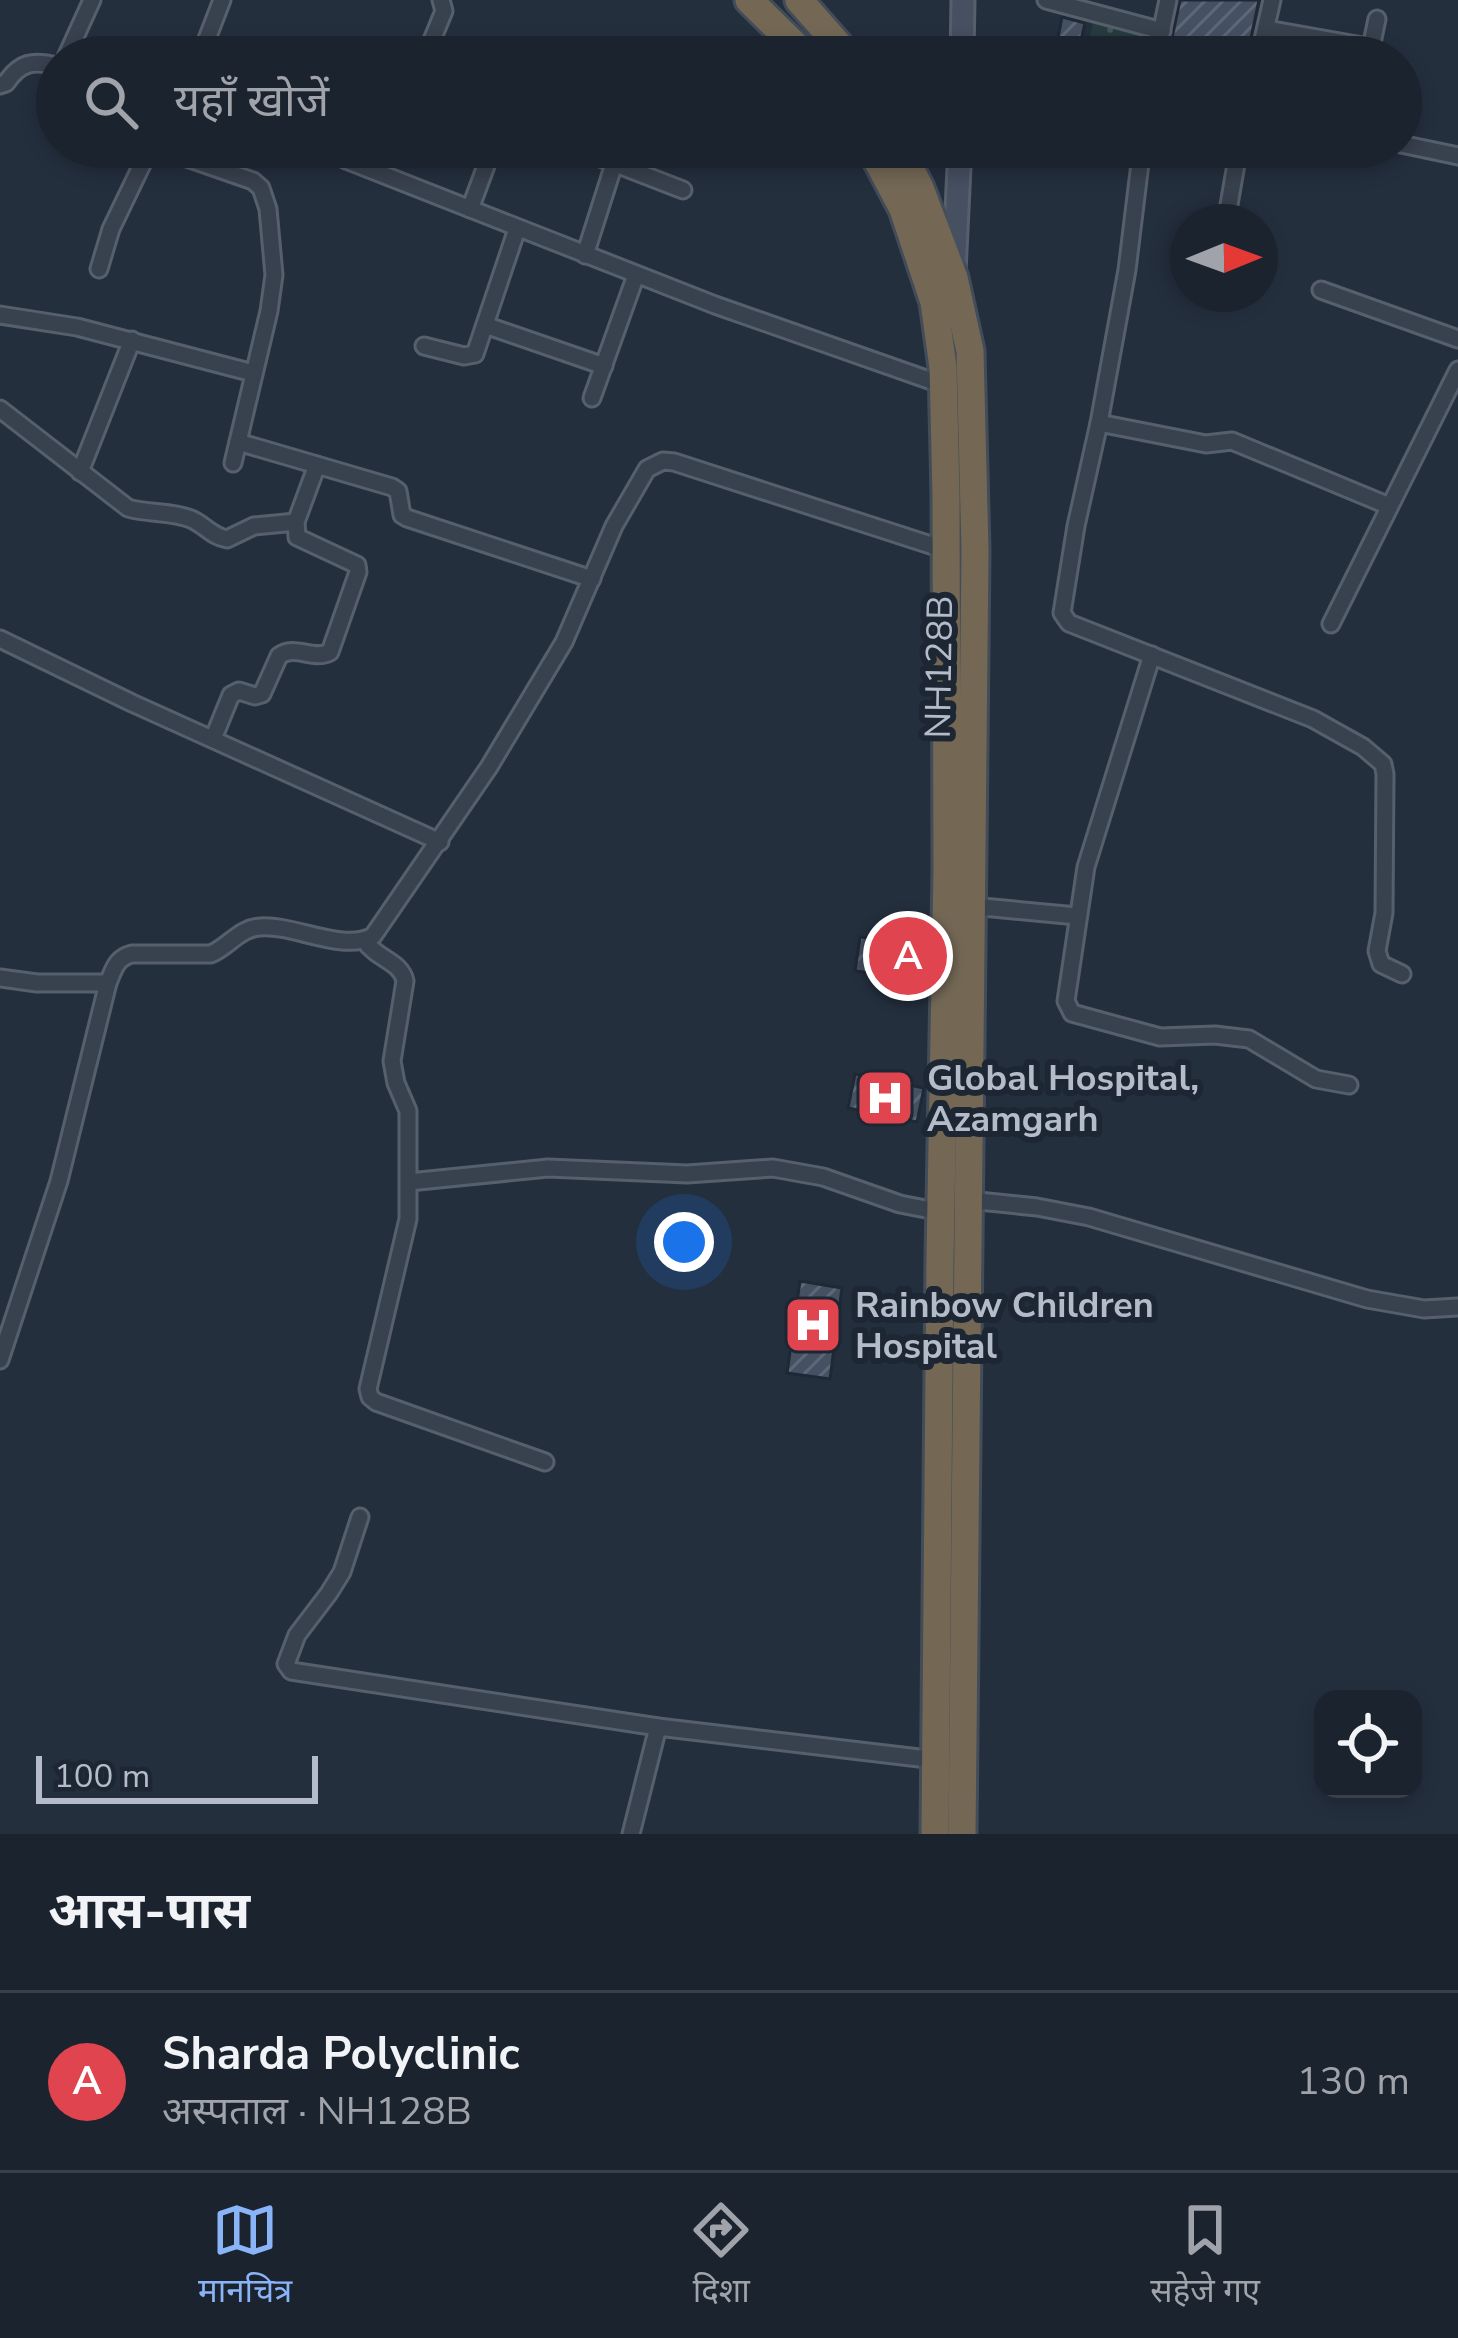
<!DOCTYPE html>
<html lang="hi">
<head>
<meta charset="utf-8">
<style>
	body { margin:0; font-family:"Nunito Sans","Noto Sans Devanagari",sans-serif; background:#282f3a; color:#f1f3f6 }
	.controls { position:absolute; right:36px; bottom:36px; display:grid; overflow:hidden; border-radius:24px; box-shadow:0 6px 18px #0003 }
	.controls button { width:108px; height:108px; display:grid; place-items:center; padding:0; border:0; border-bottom:3px solid #39404a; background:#1b232e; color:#f1f3f6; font:60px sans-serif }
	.compass { position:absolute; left:1170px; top:204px; width:108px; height:108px; border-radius:50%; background:#1b232e; box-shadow:0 6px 18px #0003; rotate:89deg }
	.scale { position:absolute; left:36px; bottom:30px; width:282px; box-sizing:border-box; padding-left:12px; border:6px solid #b4bcc9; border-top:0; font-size:33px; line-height:42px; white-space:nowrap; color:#b4bcc9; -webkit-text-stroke:9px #1d2633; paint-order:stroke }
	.you { position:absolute; left:684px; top:1242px; width:42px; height:42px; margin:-30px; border:9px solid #fff; border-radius:50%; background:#1a73e8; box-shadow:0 0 0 18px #1a73e833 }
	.badge { display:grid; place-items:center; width:78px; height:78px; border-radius:50%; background:#8ab4f8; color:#fff; font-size:39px; font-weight:700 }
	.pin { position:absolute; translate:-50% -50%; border:6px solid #fff; box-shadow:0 3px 12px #0006 }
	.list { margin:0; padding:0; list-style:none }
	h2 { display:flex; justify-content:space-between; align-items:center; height:156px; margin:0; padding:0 48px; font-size:51px }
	h2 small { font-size:39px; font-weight:400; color:#a0a4aa }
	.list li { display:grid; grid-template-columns:78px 1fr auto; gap:36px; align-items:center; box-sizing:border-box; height:180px; padding:0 48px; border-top:3px solid #39404a }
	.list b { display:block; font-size:45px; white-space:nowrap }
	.list p { margin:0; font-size:39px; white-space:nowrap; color:#a0a4aa }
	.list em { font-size:39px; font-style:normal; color:#a0a4aa }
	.icon { flex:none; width:66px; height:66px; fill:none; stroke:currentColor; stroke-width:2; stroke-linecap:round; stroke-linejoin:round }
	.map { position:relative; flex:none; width:1458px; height:1834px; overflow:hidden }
	.search { position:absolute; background:#1b232e; box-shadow:0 6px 18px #0003; left:36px; right:36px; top:36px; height:132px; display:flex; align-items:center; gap:30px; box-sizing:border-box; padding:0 42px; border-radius:66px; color:#a0a4aa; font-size:45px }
	.sheet { height:336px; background:#1b232e }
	nav { display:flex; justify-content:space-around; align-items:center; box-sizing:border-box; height:168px; border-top:3px solid #39404a; background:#1b232e; font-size:33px; color:#a0a4aa }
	nav a { display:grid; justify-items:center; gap:6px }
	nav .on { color:#8ab4f8 }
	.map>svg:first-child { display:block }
</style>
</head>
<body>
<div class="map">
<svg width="1458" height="1834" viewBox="0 0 1458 1834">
	<defs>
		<pattern id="park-dots" width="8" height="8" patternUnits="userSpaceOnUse" patternTransform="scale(3)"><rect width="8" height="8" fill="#263c3f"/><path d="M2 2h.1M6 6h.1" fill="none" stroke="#435659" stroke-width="1.8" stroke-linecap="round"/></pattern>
		<pattern id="building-hatch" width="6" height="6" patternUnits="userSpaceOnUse" patternTransform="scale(3)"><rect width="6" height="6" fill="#455162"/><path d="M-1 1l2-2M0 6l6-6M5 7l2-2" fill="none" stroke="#5d6877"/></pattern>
	</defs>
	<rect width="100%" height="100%" fill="#242f3e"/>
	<polygon fill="url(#park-dots)" points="1094,17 1154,34 1149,57 1086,57"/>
	<g fill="url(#building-hatch)" stroke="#1f2835" stroke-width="3">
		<polygon points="1180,0 1259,0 1247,57 1168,57"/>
		<polygon points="1062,17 1085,23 1077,57 1054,57"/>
		<polygon points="860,937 928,946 927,980 855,971"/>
		<polygon points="855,1074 924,1088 917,1122 848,1108"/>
		<polygon points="800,1281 842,1288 830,1379 787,1373"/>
	</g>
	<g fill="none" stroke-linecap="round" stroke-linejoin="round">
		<g stroke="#565f6c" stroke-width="21">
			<g id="street">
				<polyline points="1046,0 1162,31"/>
				<polyline points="1266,29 1368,47 1372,43 1377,19"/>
				<polyline points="66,57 92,0"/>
				<polyline points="200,57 222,0"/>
				<polyline points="425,57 444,11 441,0"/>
				<polyline points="1156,57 1168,0"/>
				<polyline points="1259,57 1272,0"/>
				<path d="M0 85 6 83C20 62 33 60 57 66"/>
				<polyline points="48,107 57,82"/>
				<polyline points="1401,144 1458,156"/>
				<polyline points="572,147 683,190"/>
				<polyline points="1142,147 1127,270 1099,423 1076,526 1062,613 1069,623 1313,719 1363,747 1383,764 1385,774 1384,913 1377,951 1381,964 1402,974"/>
				<polyline points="346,160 715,305 943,385"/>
				<polyline points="378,172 388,147"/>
				<polyline points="470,209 493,147"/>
				<polyline points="1226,222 1239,147"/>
				<polyline points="585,255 614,164"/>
				<polyline points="99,269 111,229 150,148 164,150 253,181 261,188 268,209 274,275 269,311 233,463"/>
				<polyline points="1321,290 1458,339"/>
				<polyline points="1213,297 1214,294"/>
				<polyline points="0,315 77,327 253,373"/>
				<polyline points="485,325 604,366"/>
				<polyline points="424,346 464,356 475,354 517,229"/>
				<polyline points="592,398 636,275"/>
				<path d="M0 409 128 508C148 514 172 511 191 519 205 525 211 536 227 539L254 526 296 522"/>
				<polyline points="1099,423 1206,444 1232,441 1389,506"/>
				<polyline points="238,442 392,487 398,491 402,515 407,518 592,579"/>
				<polyline points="80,472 132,340"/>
				<polyline points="1331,624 1458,370"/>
				<polyline points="0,639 132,703 440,842"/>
				<polyline points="1152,655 1086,867 1066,1001 1072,1013 1160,1037 1215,1035 1249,1039 1316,1079 1349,1085"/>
				<path d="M213 739 231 695 239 691 255 696 262 694 279 656C295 644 313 661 330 652L358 572 357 565 297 537 296 522 317 465"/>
				<polyline points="972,906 1077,916"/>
				<path d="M365 941C376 959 401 961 405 981L392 1061 396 1083 408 1111V1219L368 1389 370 1397 376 1402 545 1462"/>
				<polyline points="0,978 37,983 108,983"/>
				<polyline points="409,1182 548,1168 687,1174 773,1168 823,1177 900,1204 941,1212"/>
				<polyline points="969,1200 1037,1207 1089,1217 1367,1299 1424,1309 1458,1307"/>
				<path d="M0 1360 59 1181 108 983C114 969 116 958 132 954H211C229 946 240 928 260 927 294 924 343 953 373 936L489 767 564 642 614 526 647 469 663 461 674 462 946 550"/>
				<polyline points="360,1517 342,1572 329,1593 297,1635 286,1664 291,1671 658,1727 936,1760"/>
				<polyline points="631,1834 658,1727"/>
			</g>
		</g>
		<g stroke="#565f6c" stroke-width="27">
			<g id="secondary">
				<polyline points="962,57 963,0"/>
				<polyline points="954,272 960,147"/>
			</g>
		</g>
		<g stroke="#434c59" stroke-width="33">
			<g id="highway">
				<polyline points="749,0 807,57"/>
				<polyline points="799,0 849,57"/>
				<polyline points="870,147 903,209 934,302 943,367 946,495 947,870 940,1258 935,1834"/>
				<polyline points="899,147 920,188 954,278 970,351 975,550 962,1834"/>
			</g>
		</g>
		<use href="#street" stroke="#38414e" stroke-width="15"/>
		<use href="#secondary" stroke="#465061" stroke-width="21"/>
		<use href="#highway" stroke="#746855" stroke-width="27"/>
	</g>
	<defs>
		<g id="hospital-square" transform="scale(3)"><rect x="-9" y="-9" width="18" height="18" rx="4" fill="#e0444e" stroke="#1d2633"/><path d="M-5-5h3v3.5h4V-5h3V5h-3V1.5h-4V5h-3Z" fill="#fff"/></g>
	</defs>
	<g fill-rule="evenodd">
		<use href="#hospital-square" x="885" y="1098"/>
		<use href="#hospital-square" x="813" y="1325"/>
	</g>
	<g text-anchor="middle" stroke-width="12" stroke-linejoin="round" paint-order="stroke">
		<g font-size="36" fill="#b4bcc9" stroke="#1d2633">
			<text transform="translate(938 667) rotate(-89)" y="13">NH128B</text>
		</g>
		<g font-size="36" font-weight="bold" fill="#b4bcc9" stroke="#1d2633" text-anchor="start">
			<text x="927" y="1090">Global Hospital,<tspan x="927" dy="41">Azamgarh</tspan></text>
			<text x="855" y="1317">Rainbow Children<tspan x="855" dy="41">Hospital</tspan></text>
		</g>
	</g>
</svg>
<div class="controls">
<button><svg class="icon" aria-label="locate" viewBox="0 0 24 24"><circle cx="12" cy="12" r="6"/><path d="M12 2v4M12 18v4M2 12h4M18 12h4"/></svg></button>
</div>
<svg class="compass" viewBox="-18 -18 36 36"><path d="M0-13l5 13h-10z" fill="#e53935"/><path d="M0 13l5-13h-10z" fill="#a0a4aa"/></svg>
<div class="scale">100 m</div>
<div class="you"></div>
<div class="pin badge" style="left:908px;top:956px;background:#e0444e">A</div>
<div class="search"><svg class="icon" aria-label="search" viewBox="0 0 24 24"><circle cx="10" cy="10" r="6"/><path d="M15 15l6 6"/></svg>यहाँ खोजें</div>
</div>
<section class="sheet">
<h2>आस-पास<small></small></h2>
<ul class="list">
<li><span class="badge" style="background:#e0444e">A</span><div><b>Sharda Polyclinic</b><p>अस्पताल · NH128B</p></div><em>130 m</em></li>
</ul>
</section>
<nav>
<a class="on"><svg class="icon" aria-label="map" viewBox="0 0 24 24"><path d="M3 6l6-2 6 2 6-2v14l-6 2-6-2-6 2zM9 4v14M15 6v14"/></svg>मानचित्र</a>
<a><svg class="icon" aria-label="directions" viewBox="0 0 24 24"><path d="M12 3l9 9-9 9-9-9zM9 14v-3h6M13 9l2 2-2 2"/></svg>दिशा</a>
<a><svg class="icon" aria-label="saved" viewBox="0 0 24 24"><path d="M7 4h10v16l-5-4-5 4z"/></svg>सहेजे गए</a>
</nav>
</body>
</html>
